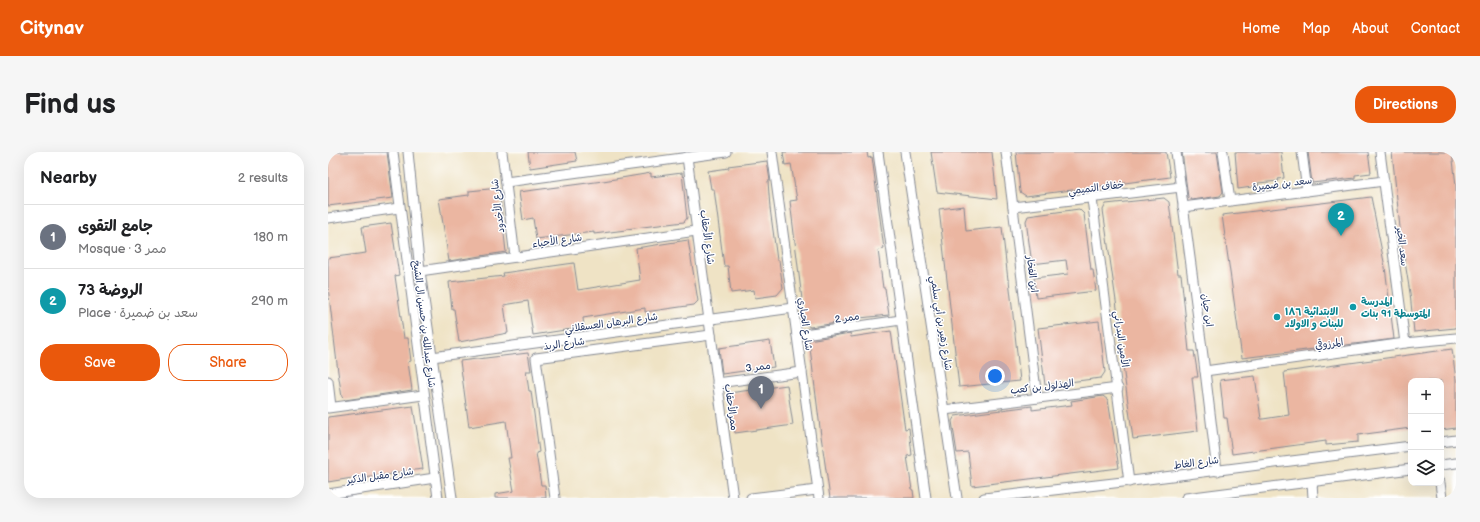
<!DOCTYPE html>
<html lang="en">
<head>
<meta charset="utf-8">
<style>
	body { margin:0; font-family:"Balsamiq Sans","Playpen Sans Arabic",sans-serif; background:#f6f6f6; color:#202124 }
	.controls { position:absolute; right:12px; bottom:12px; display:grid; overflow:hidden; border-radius:8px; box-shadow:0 4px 16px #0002 }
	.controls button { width:36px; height:36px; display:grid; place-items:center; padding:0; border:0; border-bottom:1px solid #e0e0e0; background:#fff; color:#202124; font:20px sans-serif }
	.you { position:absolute; left:667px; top:224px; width:14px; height:14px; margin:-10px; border:3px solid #fff; border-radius:50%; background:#1a73e8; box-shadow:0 0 0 6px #1a73e833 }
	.badge { display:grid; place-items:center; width:26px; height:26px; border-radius:50%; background:#ea580c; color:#fff; font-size:13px; font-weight:700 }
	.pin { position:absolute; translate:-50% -33px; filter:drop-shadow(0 1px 2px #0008) }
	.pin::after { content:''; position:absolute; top:21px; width:14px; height:12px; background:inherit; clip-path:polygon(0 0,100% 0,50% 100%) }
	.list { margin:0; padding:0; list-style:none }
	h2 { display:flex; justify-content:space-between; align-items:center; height:52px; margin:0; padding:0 16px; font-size:17px }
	h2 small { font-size:13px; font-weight:400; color:#757577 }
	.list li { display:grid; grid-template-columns:26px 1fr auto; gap:12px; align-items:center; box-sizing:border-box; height:64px; padding:0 16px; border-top:1px solid #e0e0e0 }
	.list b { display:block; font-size:15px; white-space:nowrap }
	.list p { margin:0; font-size:13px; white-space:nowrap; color:#757577 }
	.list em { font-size:13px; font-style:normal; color:#757577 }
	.actions { display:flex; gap:8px; padding:12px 16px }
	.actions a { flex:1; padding:9px 0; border:1px solid #ea580c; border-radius:16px; text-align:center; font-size:14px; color:#ea580c }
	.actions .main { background:#ea580c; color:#fff }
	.icon { flex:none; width:22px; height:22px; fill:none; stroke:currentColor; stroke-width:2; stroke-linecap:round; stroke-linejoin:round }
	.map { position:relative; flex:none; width:1128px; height:346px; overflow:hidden; border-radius:16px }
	header { display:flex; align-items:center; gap:24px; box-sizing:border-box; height:56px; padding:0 20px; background:#ea580c; color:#fff }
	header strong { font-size:19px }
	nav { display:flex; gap:22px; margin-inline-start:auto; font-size:14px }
	.intro { display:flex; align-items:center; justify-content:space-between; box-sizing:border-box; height:96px; padding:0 24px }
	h1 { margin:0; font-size:28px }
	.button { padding:10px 18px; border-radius:16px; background:#ea580c; color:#fff; font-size:14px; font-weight:700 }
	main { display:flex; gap:24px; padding:0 24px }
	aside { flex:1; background:#fff; border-radius:16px; box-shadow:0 4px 16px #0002 }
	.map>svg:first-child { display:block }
</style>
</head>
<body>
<header>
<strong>Citynav</strong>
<nav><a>Home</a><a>Map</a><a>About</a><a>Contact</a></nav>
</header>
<div class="intro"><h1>Find us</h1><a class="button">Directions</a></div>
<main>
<aside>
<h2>Nearby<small>2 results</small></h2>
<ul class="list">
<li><span class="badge" style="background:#6b7280">1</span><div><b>جامع التقوى</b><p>Mosque · ممر 3</p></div><em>180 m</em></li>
<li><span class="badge" style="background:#0f9aa8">2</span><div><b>الروضة 73</b><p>Place · سعد بن ضميرة</p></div><em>290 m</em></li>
</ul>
<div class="actions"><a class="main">Save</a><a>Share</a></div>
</aside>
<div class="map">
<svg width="1128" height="346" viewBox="0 0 1128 346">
	<rect width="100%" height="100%" fill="#fff"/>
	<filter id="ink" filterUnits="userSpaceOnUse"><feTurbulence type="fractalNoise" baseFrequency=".025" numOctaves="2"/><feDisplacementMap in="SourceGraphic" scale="8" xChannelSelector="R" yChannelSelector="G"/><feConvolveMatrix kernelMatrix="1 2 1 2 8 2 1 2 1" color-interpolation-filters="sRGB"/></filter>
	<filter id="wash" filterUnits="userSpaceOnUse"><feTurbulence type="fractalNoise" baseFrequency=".012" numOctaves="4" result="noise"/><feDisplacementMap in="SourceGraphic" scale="16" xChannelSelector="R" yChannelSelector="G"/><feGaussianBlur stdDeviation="0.9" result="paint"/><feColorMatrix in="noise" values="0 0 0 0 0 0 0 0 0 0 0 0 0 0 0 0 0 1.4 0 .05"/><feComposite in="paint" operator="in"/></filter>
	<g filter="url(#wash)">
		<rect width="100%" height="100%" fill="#efe3c5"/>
		<g id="blocks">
			<g fill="#ebb6a1">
				<polygon points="0,0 59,0 65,46 0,54"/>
				<polygon points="200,0 247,0 249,9 202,16"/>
				<polygon points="455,0 539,0 540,6 544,5 556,97 550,98 555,136 557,136 561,163 522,167 522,169 482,175 477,172 462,49 469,48 463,12 457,13"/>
				<polygon points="603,0 664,0 669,47 609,40"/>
				<polygon points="688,0 838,0 842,25 698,44 692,40"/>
				<polygon points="854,0 889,0 895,40 892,44 864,48 860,45"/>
				<polygon points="907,0 953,0 956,26 950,27 951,29 930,31 931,34 910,37"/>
				<polygon points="980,0 1040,0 1043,21 1027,23 1027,26 984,31"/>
				<polygon points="1064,0 1124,0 1128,33 1128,176 1086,180 1082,141 1076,104 1075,104"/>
				<polygon points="439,9 442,29 440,29 442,56 449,108 451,108 455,136 449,143 427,146 426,138 403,141 400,114 396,114 386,37 383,37 380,19 401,16 400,14"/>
				<polygon points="323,21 323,25 354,21 359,66 356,70 298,77 298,78 266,82 266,80 208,87 205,66 195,68 191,40 275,29"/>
				<polygon points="171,36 178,100 121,109 111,47 141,43 141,39"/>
				<polygon points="1043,45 1057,115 1066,187 914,206 894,63"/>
				<polygon points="836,46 841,50 850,122 853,122 861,199 866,199 870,225 864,225 870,279 805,287 794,207 789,156 775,58 778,52"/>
				<polygon points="636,54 638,79 674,75 680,128 681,128 684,154 692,229 631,235 611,57"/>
				<polygon points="751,57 756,62 763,118 765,118 768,139 708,146 706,126 740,122 738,108 704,112 698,69 700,64"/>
				<polygon points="63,71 71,123 67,124 76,186 80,186 83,209 80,210 84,238 17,248 14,245 10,220 0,135 0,106 38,101 34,75"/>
				<polygon points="360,88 370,149 366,153 317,160 317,156 255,166 256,175 205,183 200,149 176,153 180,181 131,190 126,157 124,157 121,130 176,124 175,121 246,111 250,138 312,128 308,96"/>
				<polygon points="771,169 777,220 773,226 717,233 710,176"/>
				<polygon points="563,179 577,277 581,276 584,303 579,304 584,338 585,338 586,346 502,346 493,284 481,188 522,181 523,185"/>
				<polygon points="442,189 446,215 394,222 391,196"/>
				<polygon points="1124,197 1128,228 1128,276 1113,278 1113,229 1083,229 1083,276 1030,283 1030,290 998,293 998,289 904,302 899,266 896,266 892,228 927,224 933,267 935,267 961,263 956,220"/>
				<polygon points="200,201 203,219 198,219 201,239 203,239 211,300 208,301 213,333 217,333 218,346 167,346 167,342 186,339 180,306 183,306 178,269 141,275 132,209"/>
				<polygon points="459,233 465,273 407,281 401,241"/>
				<polygon points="775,244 780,248 791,316 644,334 640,300 629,301 624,269 627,264 704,254 704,258 744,253 743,249"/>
				<polygon points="85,254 95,317 63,321 64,322 36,326 36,324 0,330 0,265"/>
			</g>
		</g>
	</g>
	<g filter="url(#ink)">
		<use href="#blocks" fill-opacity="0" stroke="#858992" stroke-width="1"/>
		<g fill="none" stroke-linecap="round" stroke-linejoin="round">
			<g stroke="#858992" stroke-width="11">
				<g id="minor">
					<polyline points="65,0 110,346"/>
					<polyline points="80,0 92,119 124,346"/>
					<polyline points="174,0 187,105"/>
					<polyline points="444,0 491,346"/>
					<polyline points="550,0 598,346"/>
					<polyline points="577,0 629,346"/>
					<polyline points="678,0 709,246"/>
					<polyline points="848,0 877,219 889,319"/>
					<polyline points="895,0 902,49"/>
					<polyline points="974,0 979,39"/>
					<polyline points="1052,0 1077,191"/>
					<polyline points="359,5 405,346"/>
					<polyline points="178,30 398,0"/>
					<polyline points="764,47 801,330"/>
					<polyline points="685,55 853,35"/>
					<polyline points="855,55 1056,29"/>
					<polyline points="0,66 71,56"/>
					<polyline points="92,119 368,79"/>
					<polyline points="469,183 573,168"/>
					<polyline points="104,205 465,156"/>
					<polyline points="877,219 1077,191 1128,186"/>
					<polyline points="0,229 3,255"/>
					<polyline points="389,231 474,220"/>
					<polyline points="0,256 95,243"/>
					<polyline points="616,258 790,236"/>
					<polyline points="1113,290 1128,288"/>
					<polyline points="1113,313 1128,311"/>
					<polyline points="984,330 985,346"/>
					<polyline points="1112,331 1114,346"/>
					<polyline points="0,342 107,326"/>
					<polyline points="227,346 208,206 383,183"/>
					<polyline points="423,346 489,338"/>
					<polyline points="656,346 812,328 1083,294"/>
					<polyline points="858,346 1083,317"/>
				</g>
			</g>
			<use href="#minor" stroke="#fff" stroke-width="9"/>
		</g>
	</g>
	<g fill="#0f9aa8" stroke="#fff" stroke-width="1.5">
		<circle cx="1025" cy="155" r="4"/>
		<circle cx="949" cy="165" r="4"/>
	</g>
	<g text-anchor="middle" stroke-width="3" stroke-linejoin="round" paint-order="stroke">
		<g font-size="10" fill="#1b2f5e" stroke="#fff">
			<text transform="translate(954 31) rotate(-7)" y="4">سعد بن ضميرة</text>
			<text transform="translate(768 35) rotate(-7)" y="4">خفاف التميمي</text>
			<text transform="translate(169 54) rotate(-97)" y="4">شارع الأخدود</text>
			<text transform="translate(380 85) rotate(82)" y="4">شارع الأحقاب</text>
			<text transform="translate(229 88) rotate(-8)" y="4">شارع الأحياء</text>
			<text transform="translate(1075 94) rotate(83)" y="4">سعد الخير</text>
			<text transform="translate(705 122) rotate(83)" y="4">ابن الفخار</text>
			<text transform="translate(880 158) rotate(82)" y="4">ابن حيان</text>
			<text transform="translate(519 165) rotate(-8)" y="4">ممر 2</text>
			<text transform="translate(283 170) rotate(-8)" y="4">شارع البرهان العسقلاني</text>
			<text transform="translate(614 171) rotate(81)" y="4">شارع زهير بن أبي سلمي</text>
			<text transform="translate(97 172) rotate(83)" y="4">شارع عبدالله بن حسين ال الشيخ</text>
			<text transform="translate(478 172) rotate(82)" y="4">شارع الحباري</text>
			<text transform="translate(794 187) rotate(82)" y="4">الأمين البدراني</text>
			<text transform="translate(236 191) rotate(-8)" y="4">شارع الربذ</text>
			<text transform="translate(1001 191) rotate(-8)" y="4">المرزوقي</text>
			<text transform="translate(430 214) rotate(-7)" y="4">ممر 3</text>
			<text transform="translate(714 234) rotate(-7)" y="4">الهذلول بن كعب</text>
			<text transform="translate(404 255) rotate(82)" y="4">ممرالأحقاب</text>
			<text transform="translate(868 310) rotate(-7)" y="4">شارع الغاط</text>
			<text transform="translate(52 323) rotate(-8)" y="4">شارع مقبل الذكير</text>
		</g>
		<g font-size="10" font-weight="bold" fill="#0d838f" stroke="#fff" text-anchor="start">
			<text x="1033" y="153">المدرسة<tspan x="1033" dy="12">المتوسطة 91 بنات</tspan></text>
			<text x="957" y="163">الابتدائية ١٨٦<tspan x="957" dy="12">للبنات و الاولاد</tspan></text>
		</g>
	</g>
</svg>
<div class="controls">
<button>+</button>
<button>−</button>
<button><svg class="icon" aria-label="layers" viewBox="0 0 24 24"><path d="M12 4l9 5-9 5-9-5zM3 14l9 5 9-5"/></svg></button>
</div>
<div class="you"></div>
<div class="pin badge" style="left:433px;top:257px;background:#6b7280">1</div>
<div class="pin badge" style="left:1013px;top:84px;background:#0f9aa8">2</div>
</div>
</main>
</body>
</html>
